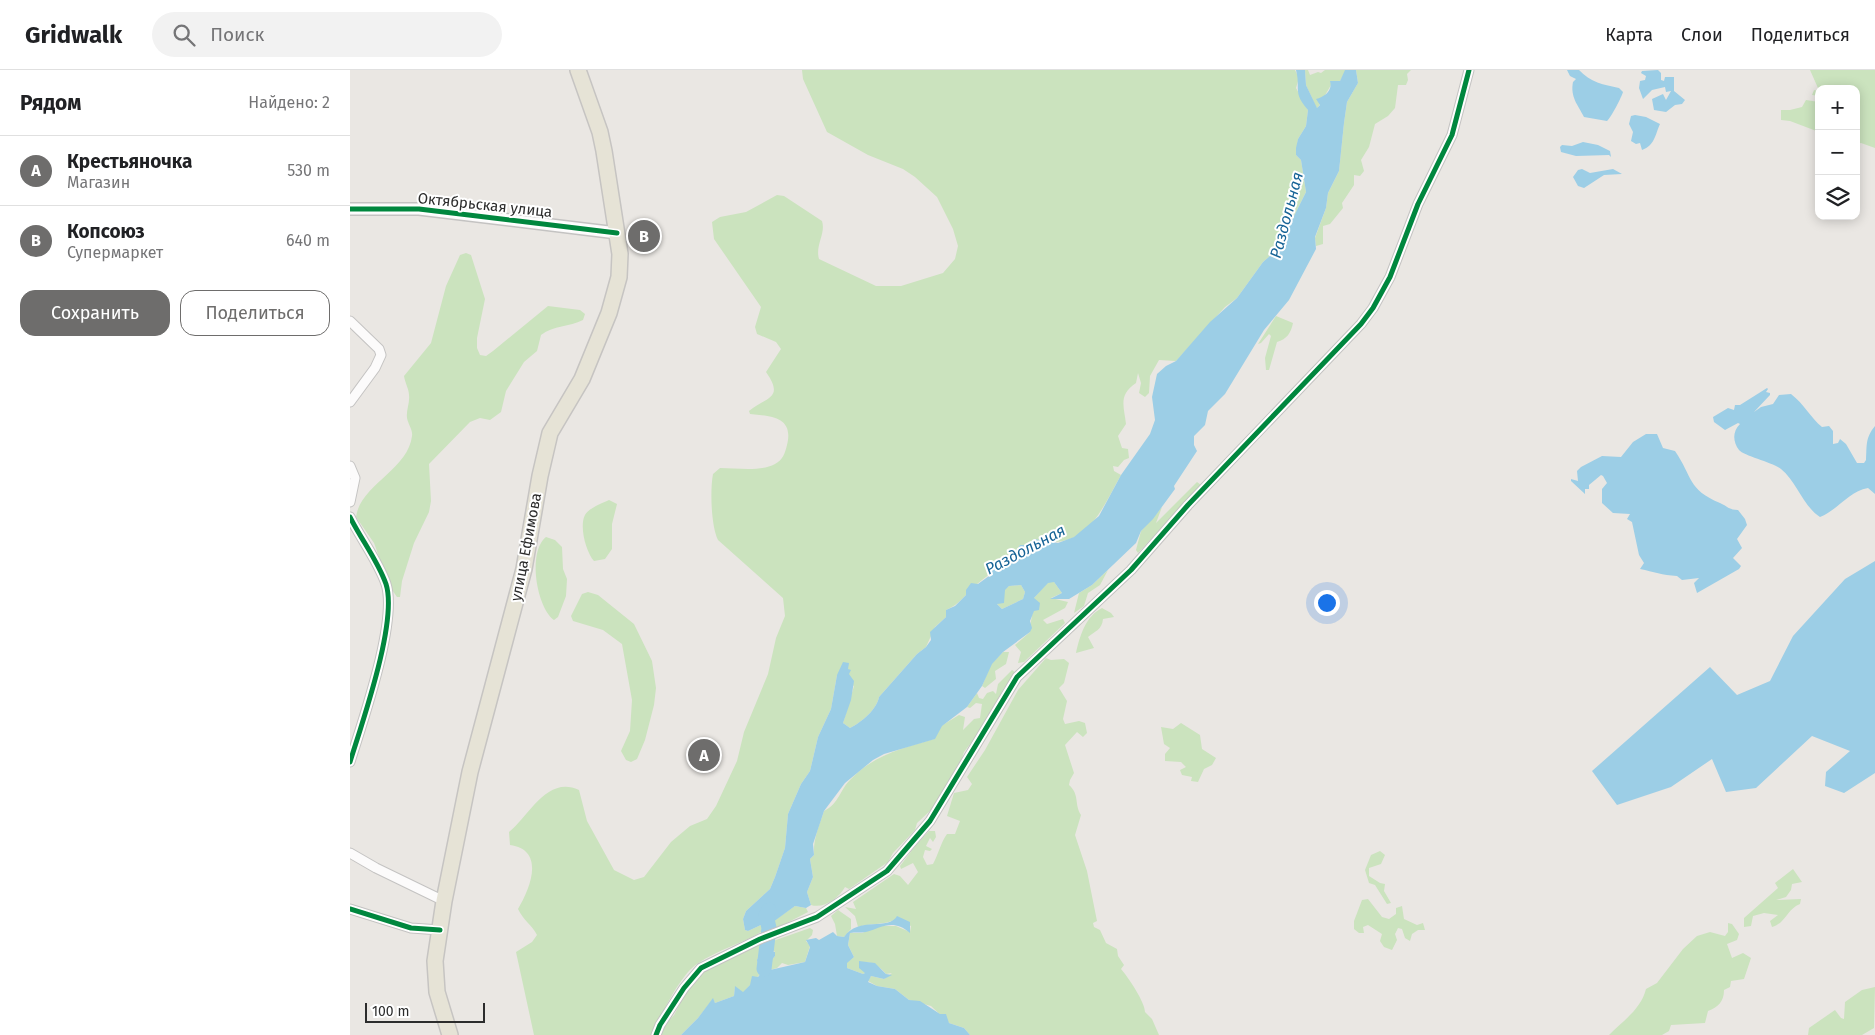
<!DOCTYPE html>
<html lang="ru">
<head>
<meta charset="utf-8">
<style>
	body { margin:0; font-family:"Fira Sans",sans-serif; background:#f2f2f2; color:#202124 }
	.controls { position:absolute; right:15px; top:15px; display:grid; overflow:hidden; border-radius:10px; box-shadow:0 2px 12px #0003 }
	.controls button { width:45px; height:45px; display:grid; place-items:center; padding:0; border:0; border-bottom:1px solid #e0e0e0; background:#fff; color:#202124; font:25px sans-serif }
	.scale { position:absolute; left:15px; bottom:12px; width:120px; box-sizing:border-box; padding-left:5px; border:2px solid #2c2c2c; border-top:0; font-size:14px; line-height:18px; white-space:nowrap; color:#2c2c2c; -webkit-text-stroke:4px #fff; paint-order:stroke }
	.you { position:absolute; left:976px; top:532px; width:18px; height:18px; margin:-12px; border:4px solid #fff; border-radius:50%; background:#1a73e8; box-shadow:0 0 0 8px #1a73e833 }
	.badge { display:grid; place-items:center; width:32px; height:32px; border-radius:50%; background:#6e6d6c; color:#fff; font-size:16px; font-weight:700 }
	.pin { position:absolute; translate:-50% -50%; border:2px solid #fff; box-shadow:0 1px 5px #0006 }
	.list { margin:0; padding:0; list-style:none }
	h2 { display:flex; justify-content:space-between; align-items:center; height:65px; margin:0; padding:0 20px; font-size:21px }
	h2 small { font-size:16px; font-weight:400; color:#757577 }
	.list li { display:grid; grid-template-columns:32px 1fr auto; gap:15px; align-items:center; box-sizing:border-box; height:70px; padding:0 20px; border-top:1px solid #e0e0e0 }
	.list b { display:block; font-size:19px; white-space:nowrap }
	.list p { margin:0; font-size:16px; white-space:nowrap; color:#757577 }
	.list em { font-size:16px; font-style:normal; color:#757577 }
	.actions { display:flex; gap:10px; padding:15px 20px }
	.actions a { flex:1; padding:11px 0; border:1px solid #6e6d6c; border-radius:15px; text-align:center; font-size:18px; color:#6e6d6c }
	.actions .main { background:#6e6d6c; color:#fff }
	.icon { flex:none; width:28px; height:28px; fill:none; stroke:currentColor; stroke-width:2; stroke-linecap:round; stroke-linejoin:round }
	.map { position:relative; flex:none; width:1525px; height:965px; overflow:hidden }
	header { display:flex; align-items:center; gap:30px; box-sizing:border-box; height:70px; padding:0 25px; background:#fff; border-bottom:1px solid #e0e0e0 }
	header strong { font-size:24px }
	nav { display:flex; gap:28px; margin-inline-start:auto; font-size:18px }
	.search { width:350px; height:45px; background:#f2f2f2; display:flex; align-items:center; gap:12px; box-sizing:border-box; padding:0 18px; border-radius:28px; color:#757577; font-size:19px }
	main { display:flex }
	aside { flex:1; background:#fff }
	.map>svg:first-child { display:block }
</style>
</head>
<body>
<header>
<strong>Gridwalk</strong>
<div class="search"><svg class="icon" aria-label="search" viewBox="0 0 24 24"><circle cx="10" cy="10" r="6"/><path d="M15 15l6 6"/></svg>Поиск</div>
<nav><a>Карта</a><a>Слои</a><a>Поделиться</a></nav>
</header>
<main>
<aside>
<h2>Рядом<small>Найдено: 2</small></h2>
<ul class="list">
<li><span class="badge">A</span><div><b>Крестьяночка</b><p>Магазин</p></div><em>530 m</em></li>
<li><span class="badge">B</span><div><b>Копсоюз</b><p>Супермаркет</p></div><em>640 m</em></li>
</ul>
<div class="actions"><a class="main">Сохранить</a><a>Поделиться</a></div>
</aside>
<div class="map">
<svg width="1525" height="965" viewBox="0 0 1525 965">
	<rect width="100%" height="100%" fill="#eae7e3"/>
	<g fill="#cbe3be">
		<path d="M452 0H945L949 8 946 18 958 40 956 56 948 69 946 85 951 90 956 122 938 158 934 174 913 192 887 228 875 237 826 291 809 290 800 306 799 323 795 327 789 323 791 313 788 303 786 313C768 325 774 336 776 354L768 366 772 378 778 379 779 388 774 390 768 397 763 396 764 401 771 405C750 442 736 483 684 469L678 475H670C659 493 641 502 626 515 616 524 609 535 596 540V547L585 557 576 577 567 584 529 627C527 639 512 652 500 658L493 653 504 616 487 605 481 639 468 667 460 701 451 714 438 744 435 778 425 807 420 819 396 841 393 849 395 860 398 861 413 854 416 859C395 873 369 879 347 894 330 905 311 946 301 965H184L166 882 182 872 187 865C182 855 173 850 168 839 180 819 196 780 160 775L159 762C179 746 197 705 229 720L237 751 264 800 284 810 294 807 321 772 340 756 357 749 366 736 387 691 394 662 418 604 426 568 435 546 433 528 368 470C361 456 360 420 363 404L370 398C387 398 410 402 425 394 433 390 435 383 437 375 444 347 422 346 400 344L399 341C416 327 435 329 416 302L431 279 426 272 407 264 405 257 411 237 364 169 362 152 370 147 396 142 427 125 434 126 472 151C476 164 465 175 469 189L526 216H551L593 203 605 189 608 176 603 159 587 127 565 107 553 99 518 85 477 62 453 9Z"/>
		<polygon points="955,0 958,0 960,5 968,2 971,3 975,0 996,0 990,11 981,15 967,39 956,15"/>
		<polygon points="1006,0 1061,0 1057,4 1058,10 1056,15 1048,15 1045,38 1038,46 1025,54 1019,77 1011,90 1014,101 1010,106 1004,105 1004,115 992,133 993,138 980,154 973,156 973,174 966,176 965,168 976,138 978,123 989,101 994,53 997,32 1008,13"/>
		<polygon points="1460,0 1525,0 1525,78 1511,73 1506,74 1506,19 1469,19 1469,26 1462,25 1464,20 1468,21 1468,18"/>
		<polygon points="1456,30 1469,32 1469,62 1440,51 1431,50 1431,40 1440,40 1452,37"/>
		<path d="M116 183 121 185 135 229 127 268V278L130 285 136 286 143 281 198 236 230 240 235 244 233 250C219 257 204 255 191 265L187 281 174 292 156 321 151 342 140 350 130 348 120 352 79 394 81 431 79 442 64 473 52 511 50 527H47L40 517 24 473 6 447C10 415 58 400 62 366 63 360 58 354 57 348 56 340 60 333 59 325 59 319 55 313 54 306L81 273 96 216 110 185Z"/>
		<path d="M926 246 943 253C941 263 937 269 927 272L919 300H916L915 288 921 266 919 264 911 273 908 274Z"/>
		<polygon points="847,412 851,415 788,483 786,480 791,461 812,437 806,453"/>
		<path d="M259 430 267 434 262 454V479L255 489 244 491C236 482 229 456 235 445 239 438 252 433 259 430Z"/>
		<path d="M196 467 205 470 212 477 213 499 217 509 216 526 208 547 204 550C187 538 177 482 196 467Z"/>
		<polygon points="758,500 750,515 738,523 734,536 724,543 729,523 742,515"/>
		<path d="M698 512H704L712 523 701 528 718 532 715 538 693 550 697 554 713 549 715 553 674 592 668 593 671 582 665 575 680 562C680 550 684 541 684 528Z"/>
		<polygon points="671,515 675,522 673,529 652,539 647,534 654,527 654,520 659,516"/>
		<polygon points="238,522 248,525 284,554 302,591 306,618 304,635 295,670 287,689 281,692 276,690 271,681 280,661 282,630 272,574 253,560 223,551 221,546 232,524"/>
		<path d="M752 538 761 543 764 547 753 549C752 560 745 561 738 567L744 578 726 583C730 565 736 546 752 538Z"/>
		<polygon points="653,582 659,582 656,594 645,601 646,609 635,618 632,616 641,594"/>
		<path d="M696 588 701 590 714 589 719 593 714 613 709 618 717 631 713 649 715 654 729 651 735 653 737 663 733 667 727 662 715 675 724 703 720 710 719 715C730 725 724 734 731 745L725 765 737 801 747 851 743 853 744 857 750 860 756 873 767 879 768 886 774 895 771 899C778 907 795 932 795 942L802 949 809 965H620L614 958 599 953 581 936 559 930 545 919 527 916 518 911 521 906 534 909 542 903 536 904C532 898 521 891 514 892L515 903 513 904 497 898 496 893 504 887 498 875 500 863H512L529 856H546L560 862 561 856 545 850C533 855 520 853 508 857L505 846 495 837 506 839 503 832 544 804 550 806 558 815 568 802 563 793 551 799 550 796 566 775 579 761H585L586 767 583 772 580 768 576 776 582 779 580 781 575 780 573 787 577 795 583 794C588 785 591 772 597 764H605L610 751 597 746 604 723 618 720 622 714 617 707 635 680 668 620Z"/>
		<path d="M662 600 666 603 654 618 630 661 614 682 610 694 582 739 567 753 565 760 543 783 538 792 499 819 495 817C489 828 474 839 461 835L457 822 463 807 460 789 464 785C463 769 469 756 474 741 489 734 490 719 501 709 524 685 553 678 584 669L591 656 609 645 615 647 613 660 624 649 630 648 632 634 626 633 620 638 617 637 627 623 629 628 633 629 637 623 643 621 646 624 648 614Z"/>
		<polygon points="831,653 850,665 852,679 866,688 862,695 854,699 848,712 841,711 842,707 832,705 830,700 836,697 831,692 815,691 815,684 820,678 814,674 811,657 823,659"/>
		<polygon points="1030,781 1035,785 1031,794 1019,798 1019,806 1030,813 1035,814 1034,821 1041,833 1037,834 1025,815 1019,813 1015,800 1021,785"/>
		<path d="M1443 799 1452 812 1442 814 1441 820 1436 827 1426 830 1451 829 1450 834C1437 839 1435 854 1422 857L1420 851 1428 845 1414 843 1403 846 1401 856 1394 857V848L1428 818 1425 813Z"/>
		<polygon points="1018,829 1032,847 1039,849 1046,844 1046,838 1052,836 1054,849 1067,855 1073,853 1075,860 1068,860 1062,864 1060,871 1055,868 1052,859 1048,858 1045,864 1047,870 1042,880 1034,877 1030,871 1032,864 1018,855 1013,857 1014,863 1009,863 1004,859 1004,851 1012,830"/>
		<polygon points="445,836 456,838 458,842 427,858 422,852"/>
		<polygon points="488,840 501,849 501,859 494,867 487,866 485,854 481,846"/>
		<path d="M1378 853 1382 854 1389 864 1387 870 1377 874 1382 888 1393 883 1401 888 1394 909 1381 911 1380 917 1374 920C1374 932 1368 937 1358 941L1355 953 1321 955 1319 961 1312 965H1259C1274 950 1291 939 1296 919L1307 913 1333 879 1347 866 1360 862 1375 866 1378 862Z"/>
		<polygon points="460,858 463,860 462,865 456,871 460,876 455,892 438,895 432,893 427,898 420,900 416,897 425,886 425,882 420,877 423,871"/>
		<polygon points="409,874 412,880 407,890 411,903 393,923 385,917 384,926 365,933 363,929 348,948 331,965 310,965 314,955 324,945 341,913 357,899"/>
		<polygon points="1525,917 1524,958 1512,965 1458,965 1459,958 1485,940 1491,948 1494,949 1495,932 1512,920"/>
	</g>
	<g fill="#9ccee6" fill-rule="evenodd">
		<path d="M946 0H955L956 15 967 38 970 35 966 29C975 27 983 20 980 11H990L995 0H1006L1008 13 997 32 994 53 989 101 978 123 976 138 965 167 966 179 939 230 914 260 875 324 858 341 855 355 844 366V375L847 381 824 416 825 419 803 449 791 461 786 473 742 515 719 529H700L712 523 704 512 698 513 684 528 690 533 689 540 684 541 680 551 682 558 680 562 653 582 642 594 632 616 617 637 592 656 585 669 534 684 523 690 495 713 474 741 463 774 464 785 460 789 463 807 457 822 461 835 456 838 445 836 423 852V856L419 858 413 854 398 861 395 860 393 849 396 841 420 819 425 807 435 778 438 744 451 714 460 701 468 667 481 639 487 605 493 592 499 593 498 599 501 600 499 604 504 611 501 630 493 653 500 658C512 652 527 639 529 627L567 584 576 577 581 570 580 562 596 547V540L605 536 616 525V520L621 513 628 514 639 506 641 500C654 497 663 486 670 475H678L684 469 708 473 724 467 749 446 771 405 800 364 805 350 802 327 807 304 816 296 826 291 860 252 887 228 913 192 934 174 938 158 956 122 951 90 946 85V78L948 69 956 56 958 40C942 22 951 19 946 0ZM671 515 675 522 673 529 652 539 647 534 654 533 655 520 659 516Z"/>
		<path d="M1217 0H1229C1240 12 1254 15 1269 18L1273 22C1272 26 1261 48 1257 51L1234 47C1228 35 1220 27 1223 12L1226 9 1220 6Z"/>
		<polygon points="1308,0 1311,3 1311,10 1314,11 1315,7 1324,7 1324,21 1335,30 1332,34 1325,35 1316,42 1304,40 1302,29 1313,24 1316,30 1321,21 1316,22 1315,17 1302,20 1293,29 1289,18 1290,11 1295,10 1296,6 1291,3 1292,1"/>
		<path d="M1285 45 1296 47 1310 54C1305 65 1305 75 1292 80L1290 73 1286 74 1281 71 1283 62 1279 54 1281 46Z"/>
		<polygon points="1233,72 1248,75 1260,81 1261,87 1259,85 1226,86 1211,82 1210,77 1212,75 1222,76"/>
		<polygon points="1232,99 1240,103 1263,99 1272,104 1254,105 1234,118 1228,116 1223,107 1228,100"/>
		<path d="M1417 318 1418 319 1416 322 1420 323V325L1404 342 1411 337 1423 334 1429 325 1441 324C1454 334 1461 348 1472 357L1479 356 1483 361V374L1488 373 1490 369 1496 374 1507 393H1514L1516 390C1517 376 1515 368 1525 356V424L1518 418C1499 421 1488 440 1470 447 1453 436 1447 412 1431 399 1422 392 1394 386 1389 380 1383 372 1382 362 1390 354L1388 353 1375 360 1364 352 1363 347 1378 338 1384 340 1385 335H1390Z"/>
		<path d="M1296 364H1307L1313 378 1325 381C1343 407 1337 419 1370 433 1377 436 1379 440 1388 440L1395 449 1397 455 1387 469 1392 478 1383 488 1391 496 1389 499 1347 523 1344 513 1349 508 1332 510 1327 506C1312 505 1304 502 1290 499L1294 493 1289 485 1282 452 1277 449 1280 444 1263 443 1252 433V419L1257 413 1253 406 1251 405 1239 415V419H1235V424L1221 411V409L1228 411 1227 401 1231 397 1252 386 1271 387 1283 372Z"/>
		<polygon points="1525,491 1525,703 1494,723 1475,716 1476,702 1500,681 1462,666 1406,718 1376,722 1362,689 1321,717 1267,735 1242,701 1360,597 1387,625 1420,611 1443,566 1495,509"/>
		<path d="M547 846 560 852V863C543 848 531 858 516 862 510 863 505 862 500 863L498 875 504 887 497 893V898L513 904 515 903 509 898V891L525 893 536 904 542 905 534 909 521 906 518 912 527 916 545 919 559 930 570 931 590 944H596L599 953 614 958 620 965H331L348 948 363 928 365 933 384 926 385 916 393 922 400 915 402 906 408 907 411 903 407 890 412 880 425 882V886L416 897 420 900 455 892 460 877 456 870 466 868 469 870 483 862 487 866 494 867C508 846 539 861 547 846Z"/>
	</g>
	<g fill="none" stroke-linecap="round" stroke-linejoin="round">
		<polyline stroke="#9ccee6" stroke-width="15" points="414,899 419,858 416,845 419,840"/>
		<g stroke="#c4c3c2" stroke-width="11">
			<g id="minor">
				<polyline points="0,251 29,279 31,285 25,298 0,332"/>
				<polyline points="0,396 5,408 0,432"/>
				<path d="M0 447C11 469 28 491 36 514 48 551 12 653 0 692"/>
				<polyline points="0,783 26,798 94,831"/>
				<polyline points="0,839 61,858 90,860"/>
				<polyline points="306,965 310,955 334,918 351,898 410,869 467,847 537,801 580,751 667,607 781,500 838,435 1011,254 1023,238 1040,207 1068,134 1102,65 1119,0"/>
			</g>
		</g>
		<g stroke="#c4c3c2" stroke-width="14">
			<polyline id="tertiary" points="0,139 69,139 267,163"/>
		</g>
		<g stroke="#c6c4c2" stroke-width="18">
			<polyline id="primary" points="100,965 87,922 85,891 94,831 120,702 174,499 190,406 200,363 232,309 259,243 269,207 270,184 254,81 250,62 228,0"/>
		</g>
		<use href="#minor" stroke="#fcfbfb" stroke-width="9"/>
		<use href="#tertiary" stroke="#fcfbfb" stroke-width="11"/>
		<use href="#primary" stroke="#e6e3d6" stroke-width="15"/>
		<g stroke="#fff" stroke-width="8">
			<g id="cycleway">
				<polyline points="0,139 69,139 267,163"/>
				<path d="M0 447C11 469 28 491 36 514 48 551 12 653 0 692"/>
				<polyline points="0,839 61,858 90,860"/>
				<polyline points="306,965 310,955 334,918 351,898 410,869 467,847 537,801 580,751 667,607 781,500 838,435 1011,254 1023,238 1040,207 1068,134 1102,65 1119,0"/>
			</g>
		</g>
		<use href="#cycleway" stroke="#00873e" stroke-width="5"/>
	</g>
	<g text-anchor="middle" stroke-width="4" stroke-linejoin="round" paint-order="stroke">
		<g font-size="15" fill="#2c2c2c" stroke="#fff">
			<text transform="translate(135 135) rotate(6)" y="5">Октябрьская улица</text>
			<text transform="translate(176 477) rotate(-79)" y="5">улица Ефимова</text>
		</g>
		<g font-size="16" font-style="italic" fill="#166396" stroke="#fff">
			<text transform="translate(936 145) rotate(-75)" y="6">Раздольная</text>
			<text transform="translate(675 479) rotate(-28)" y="6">Раздольная</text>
		</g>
	</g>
</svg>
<div class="controls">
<button>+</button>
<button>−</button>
<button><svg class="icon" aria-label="layers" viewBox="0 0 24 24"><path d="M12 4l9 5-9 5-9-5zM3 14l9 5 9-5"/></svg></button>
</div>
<div class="scale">100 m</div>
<div class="you"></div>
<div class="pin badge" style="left:354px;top:685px">A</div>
<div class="pin badge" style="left:294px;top:166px">B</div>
</div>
</main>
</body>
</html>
